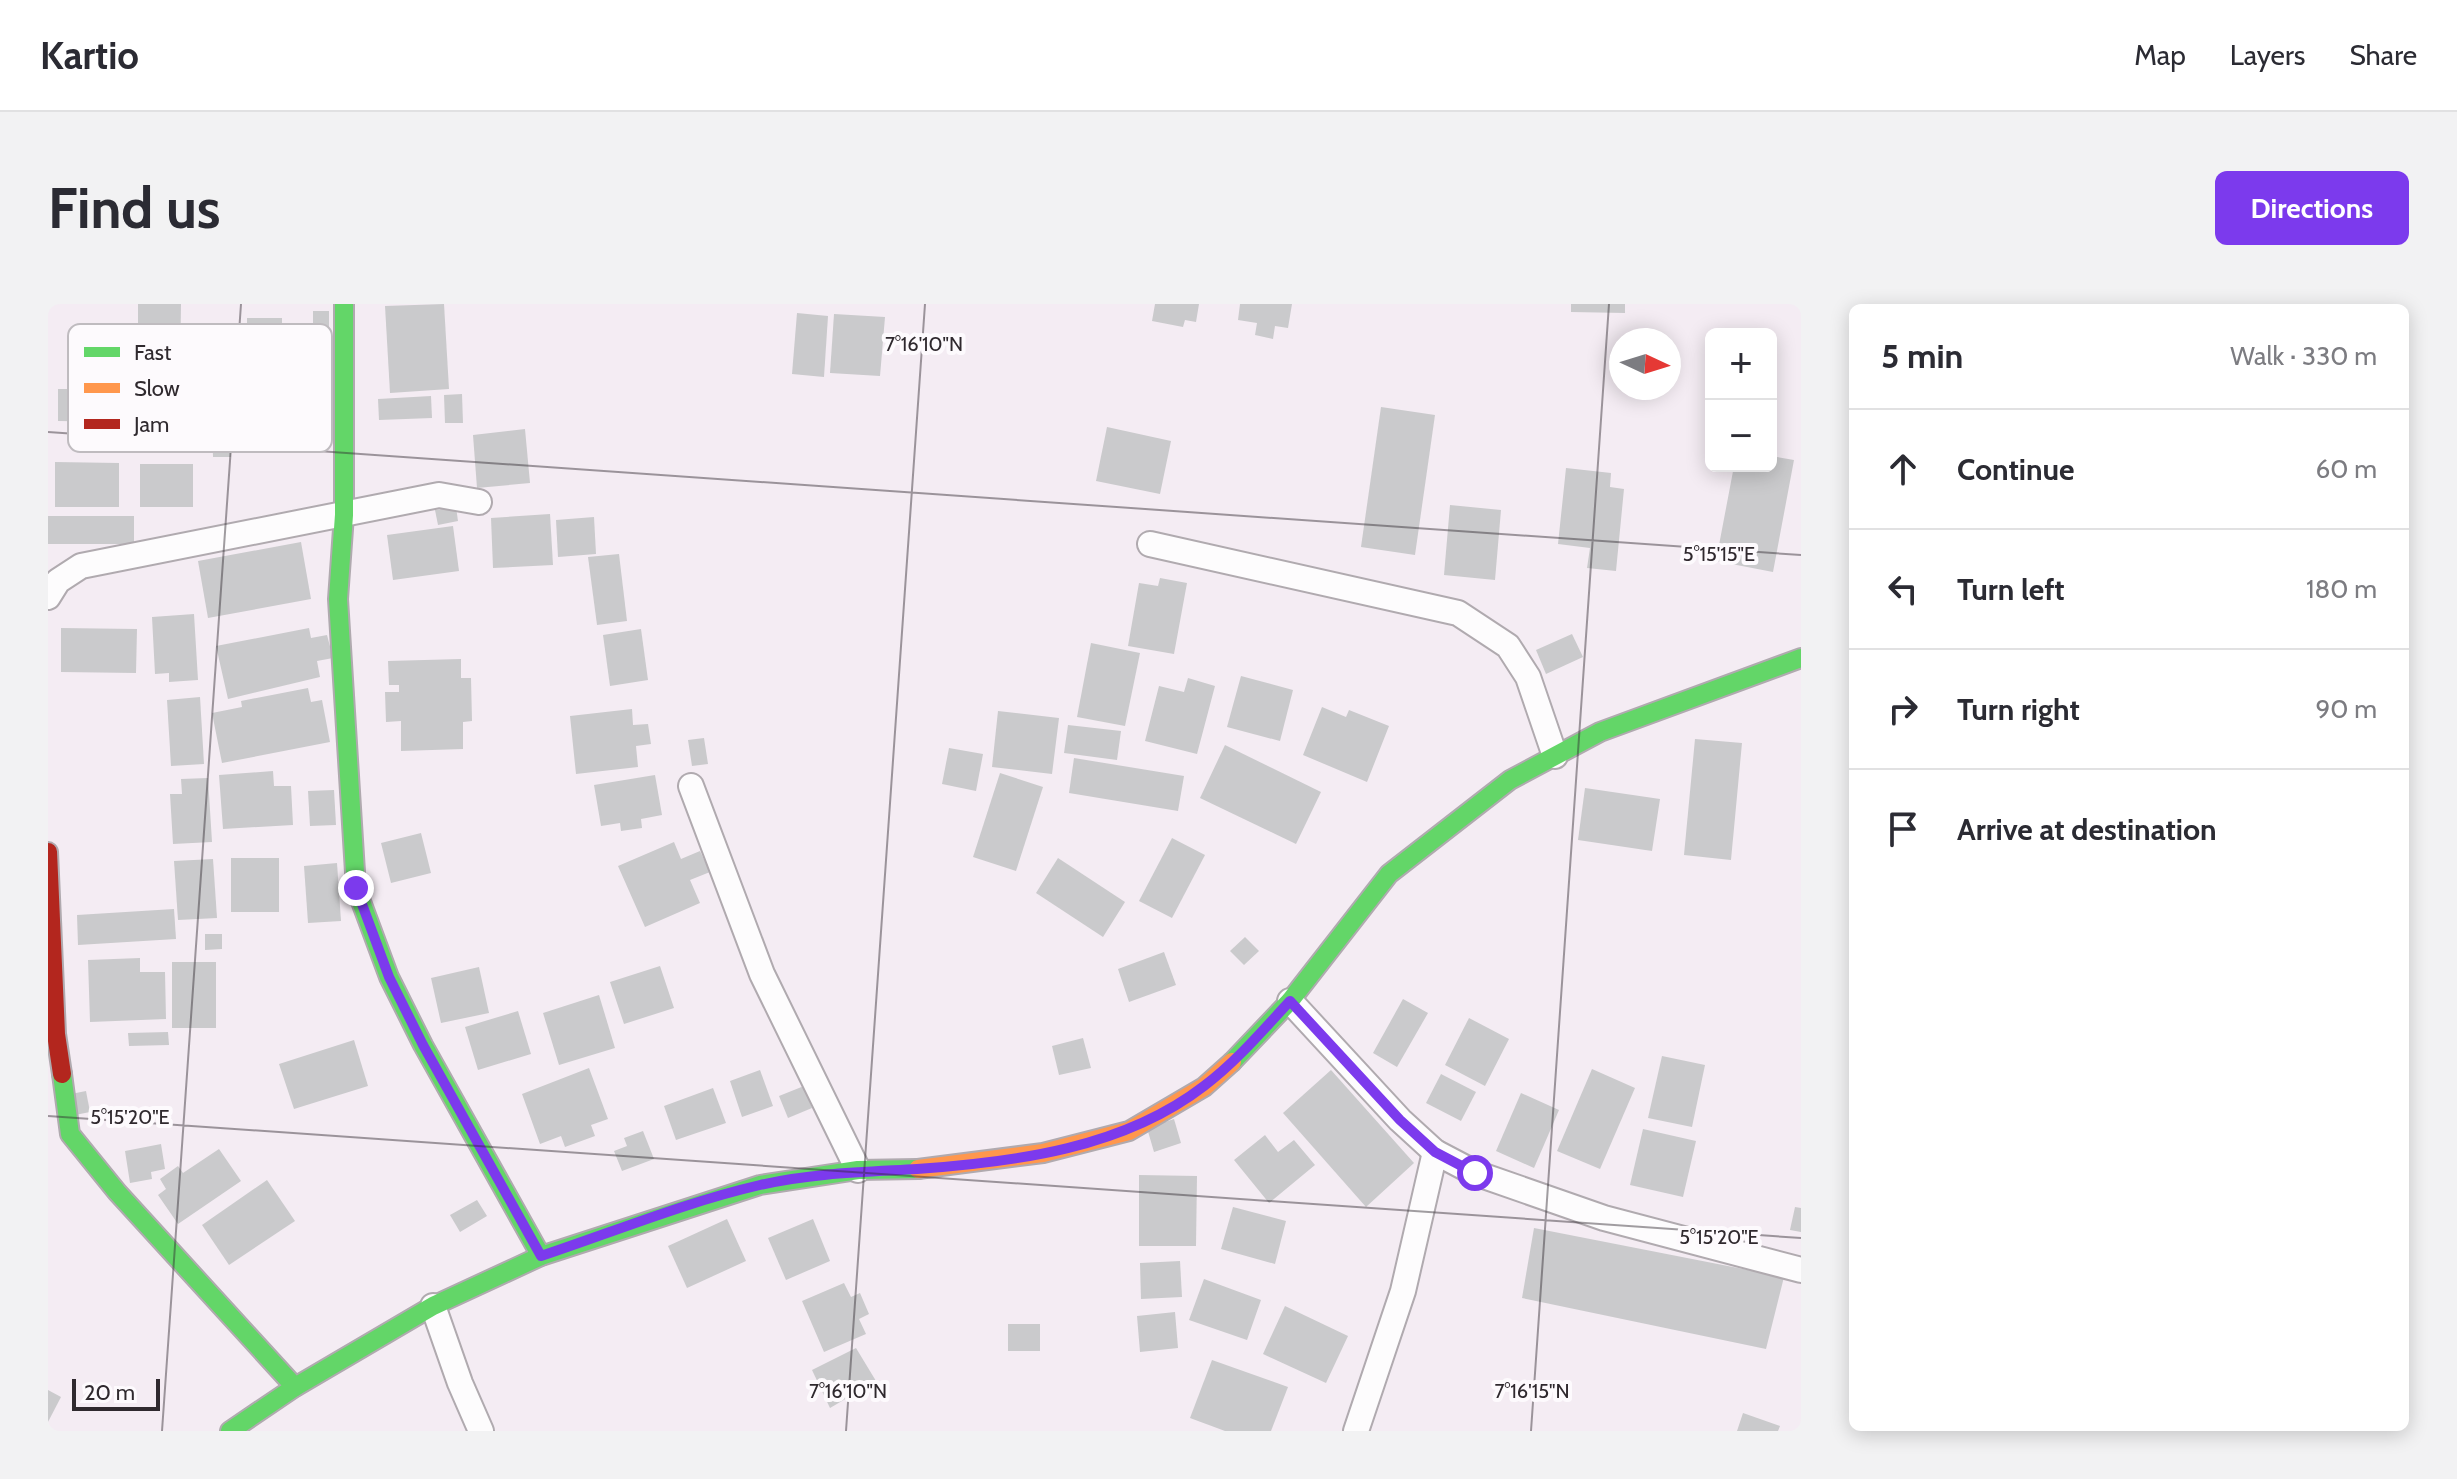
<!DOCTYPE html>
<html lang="en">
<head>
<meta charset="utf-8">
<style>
	body { margin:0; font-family:Cabin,sans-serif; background:#f2f2f3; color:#2b2b33 }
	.controls { position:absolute; right:24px; top:24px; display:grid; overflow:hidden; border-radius:12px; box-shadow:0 4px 20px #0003 }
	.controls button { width:72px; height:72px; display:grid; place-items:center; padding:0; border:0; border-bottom:2px solid #e1e1e2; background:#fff; color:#2b2b33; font:40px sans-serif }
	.compass { position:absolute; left:1561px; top:24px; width:72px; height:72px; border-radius:50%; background:#fff; box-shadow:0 4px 20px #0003; rotate:94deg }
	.scale { position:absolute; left:24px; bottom:20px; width:88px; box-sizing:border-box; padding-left:8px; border:4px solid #2f292e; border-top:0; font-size:22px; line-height:28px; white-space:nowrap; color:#2f292e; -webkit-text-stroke:6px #fdfafd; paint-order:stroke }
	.stop { position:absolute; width:24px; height:24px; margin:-18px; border:6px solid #7c3aed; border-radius:50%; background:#fff }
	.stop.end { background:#7c3aed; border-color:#fff; box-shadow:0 2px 8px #0008 }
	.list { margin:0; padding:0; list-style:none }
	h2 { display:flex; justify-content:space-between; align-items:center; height:104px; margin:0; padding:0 32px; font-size:34px }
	h2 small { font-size:26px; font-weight:400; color:#7c7c81 }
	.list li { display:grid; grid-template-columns:52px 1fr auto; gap:24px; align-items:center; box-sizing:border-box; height:120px; padding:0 32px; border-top:2px solid #e1e1e2 }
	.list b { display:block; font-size:30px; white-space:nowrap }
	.list em { font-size:26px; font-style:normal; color:#7c7c81 }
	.icon { flex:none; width:44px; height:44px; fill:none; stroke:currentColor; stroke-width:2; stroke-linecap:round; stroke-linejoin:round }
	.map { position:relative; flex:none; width:1753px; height:1127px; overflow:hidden; border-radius:12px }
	header { display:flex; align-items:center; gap:48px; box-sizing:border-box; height:112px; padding:0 40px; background:#fff; border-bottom:2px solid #e1e1e2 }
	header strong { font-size:38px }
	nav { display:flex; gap:44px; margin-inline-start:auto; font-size:28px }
	.intro { display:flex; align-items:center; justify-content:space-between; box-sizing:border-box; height:192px; padding:0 48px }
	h1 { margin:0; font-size:56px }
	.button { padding:20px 36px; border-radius:12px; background:#7c3aed; color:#fff; font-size:28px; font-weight:700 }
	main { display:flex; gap:48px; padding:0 48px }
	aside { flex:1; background:#fff; border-radius:12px; box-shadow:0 4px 20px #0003 }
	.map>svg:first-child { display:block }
</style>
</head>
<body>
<header>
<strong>Kartio</strong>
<nav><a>Map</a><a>Layers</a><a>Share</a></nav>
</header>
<div class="intro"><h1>Find us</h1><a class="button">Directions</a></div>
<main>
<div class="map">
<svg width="1753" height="1127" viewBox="0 0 1753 1127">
	<rect width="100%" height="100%" fill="#f4ecf3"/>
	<g fill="#cacacc">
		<polygon points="90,0 133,0 132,65 90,65"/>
		<polygon points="396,0 401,85 342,89 337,2"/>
		<polygon points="1107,0 1151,0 1148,18 1137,16 1135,23 1104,17"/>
		<polygon points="1192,0 1244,0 1240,24 1227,22 1225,35 1207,31 1209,19 1190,16"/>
		<polygon points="1523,0 1577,0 1577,9 1523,8"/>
		<rect x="265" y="7" width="16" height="65"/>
		<polygon points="749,9 780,12 776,73 744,70"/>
		<polygon points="786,10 837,13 832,72 782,69"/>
		<polygon points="199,14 234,14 234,19 257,19 257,133 199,133"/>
		<polygon points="1723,79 1728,79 1725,134 1723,134"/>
		<polygon points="10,85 75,85 75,118 10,117"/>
		<polygon points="414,90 415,119 397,119 396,91"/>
		<polygon points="383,92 384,114 331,116 330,95"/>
		<polygon points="1333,103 1387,111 1367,251 1313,243"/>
		<polygon points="164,121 183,121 183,153 165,153"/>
		<polygon points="1059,123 1123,137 1112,190 1048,177"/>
		<polygon points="477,125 482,179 429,184 425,131"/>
		<polygon points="1723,152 1746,156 1725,268 1668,257 1686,162 1723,162"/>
		<polygon points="7,158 71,159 71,203 7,203"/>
		<rect x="92" y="160" width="53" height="43"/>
		<polygon points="1518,164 1563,169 1562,183 1576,185 1568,267 1539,264 1542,244 1510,240"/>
		<polygon points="1402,201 1453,206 1447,276 1396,271"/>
		<polygon points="408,203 410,217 390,221 387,206"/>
		<polygon points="502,210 505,261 445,264 443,214"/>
		<rect x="0" y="212" width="86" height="28"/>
		<polygon points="546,213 548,250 510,253 508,216"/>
		<polygon points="405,222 411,267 345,276 339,231"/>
		<polygon points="253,238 263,295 160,314 150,257"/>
		<polygon points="571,250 579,317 549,321 540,253"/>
		<polygon points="1112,274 1139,279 1126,350 1080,342 1091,279 1110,282"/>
		<polygon points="146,310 150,376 121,378 121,369 107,370 104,313"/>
		<polygon points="13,324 89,325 88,369 13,368"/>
		<polygon points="261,324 263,334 279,331 285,354 269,357 272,373 180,395 168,342"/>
		<polygon points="593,325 600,376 562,382 555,331"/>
		<polygon points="1524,330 1535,353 1498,370 1488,346"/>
		<polygon points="1043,339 1092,349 1077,422 1029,413"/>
		<polygon points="413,355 413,374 423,374 424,417 415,418 415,445 353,447 353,417 338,418 337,388 351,388 351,381 341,381 340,357"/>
		<polygon points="1193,372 1245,386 1232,437 1179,423"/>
		<polygon points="1140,374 1167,382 1149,450 1097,437 1111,382 1136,388"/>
		<polygon points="260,384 263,398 274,396 282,438 174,459 164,409 194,403 193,397"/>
		<polygon points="152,393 156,460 123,462 119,396"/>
		<polygon points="1274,403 1298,413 1301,406 1341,422 1319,478 1255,451"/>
		<polygon points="584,405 585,421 600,420 603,440 588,442 590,463 528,470 522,412"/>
		<polygon points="950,407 1011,414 1004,470 944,463"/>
		<polygon points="1020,421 1073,427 1069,456 1016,449"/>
		<polygon points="656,434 660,460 644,462 640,436"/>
		<polygon points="1647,435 1694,439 1683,556 1636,551"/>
		<polygon points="1177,441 1273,488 1248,540 1152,494"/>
		<polygon points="901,444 935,450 928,487 894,480"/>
		<polygon points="1026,454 1136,472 1130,507 1021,489"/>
		<polygon points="225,467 226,482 243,482 245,521 175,525 171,471"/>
		<polygon points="952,469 995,483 968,567 925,553"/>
		<polygon points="607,471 614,511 593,515 594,524 573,527 572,519 553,522 546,481"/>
		<polygon points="160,474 164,538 125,540 122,490 134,490 133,475"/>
		<polygon points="1537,484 1612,495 1604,547 1530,536"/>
		<polygon points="286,486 288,521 262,522 260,487"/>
		<polygon points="373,529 383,569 343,579 333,539"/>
		<polygon points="1124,534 1157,551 1124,614 1091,597"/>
		<polygon points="626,538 633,555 652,547 662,568 642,576 652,599 597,623 570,562"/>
		<rect x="183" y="554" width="48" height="54"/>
		<polygon points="1010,554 1077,598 1055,633 988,589"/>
		<polygon points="165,555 169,614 130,616 126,557"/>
		<polygon points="289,559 293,617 260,619 256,562"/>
		<polygon points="126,605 128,635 30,641 29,611"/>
		<polygon points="157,630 174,630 174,645 157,646"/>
		<polygon points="1197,633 1211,647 1196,661 1182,647"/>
		<polygon points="1116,648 1128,681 1081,698 1070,665"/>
		<polygon points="92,654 92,668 117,668 118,715 42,718 40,656"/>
		<rect x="124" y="658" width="44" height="66"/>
		<polygon points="612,662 626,704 576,720 562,678"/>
		<polygon points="431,663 441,709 393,719 383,674"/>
		<polygon points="551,691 567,744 511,761 495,709"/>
		<polygon points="1355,695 1380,709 1349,763 1325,749"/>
		<polygon points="470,707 483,750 430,766 417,723"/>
		<polygon points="1421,714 1461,735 1437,782 1397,761"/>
		<polygon points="120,728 121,741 81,742 80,729"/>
		<polygon points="1035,734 1043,764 1011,771 1004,742"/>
		<polygon points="306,736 320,782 246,805 231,760"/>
		<polygon points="1614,752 1657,761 1644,823 1600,814"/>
		<polygon points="541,764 560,815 543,821 547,832 517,843 513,832 492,840 474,790"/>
		<polygon points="1544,765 1587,784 1552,865 1509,847"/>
		<polygon points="712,766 725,802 694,813 682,777"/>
		<polygon points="1283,766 1366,859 1318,903 1235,809"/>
		<polygon points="1393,770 1428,788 1413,817 1378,799"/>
		<polygon points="756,782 764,804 740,814 731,792"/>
		<polygon points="665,784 678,819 628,836 616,802"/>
		<polygon points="38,787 42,808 22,812 18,791"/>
		<polygon points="1473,789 1511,806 1486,864 1448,847"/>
		<polygon points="1126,815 1133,839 1106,848 1099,824"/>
		<polygon points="1595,825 1648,837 1635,893 1582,881"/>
		<polygon points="595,827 606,855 574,867 566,847 579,842 576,834"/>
		<polygon points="1217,831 1230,848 1246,836 1267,861 1221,899 1186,856"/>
		<polygon points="113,840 117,865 103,868 104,875 82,879 77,847"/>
		<polygon points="171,845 193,877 130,920 110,891 118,885 112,875 130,862 135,869"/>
		<polygon points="1091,871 1149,872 1148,942 1091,942"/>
		<polygon points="219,876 247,917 181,961 154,921"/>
		<polygon points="429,896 439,912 412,928 402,911"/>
		<polygon points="1185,903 1238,917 1227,960 1173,945"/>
		<polygon points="1747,903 1753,904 1753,928 1742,926"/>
		<polygon points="679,915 698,957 639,984 620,942"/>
		<polygon points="765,915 782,957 738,976 720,934"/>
		<polygon points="1486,924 1736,973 1718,1045 1474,994"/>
		<polygon points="1132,957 1134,993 1093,995 1092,959"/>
		<polygon points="1156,975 1213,996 1199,1036 1141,1016"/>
		<polygon points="796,979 803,993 812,989 821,1010 811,1015 818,1030 776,1048 754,997"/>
		<polygon points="1237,1002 1300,1032 1278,1079 1215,1050"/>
		<polygon points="1127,1008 1130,1044 1092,1048 1089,1012"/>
		<rect x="960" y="1020" width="32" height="27"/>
		<polygon points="808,1044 828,1077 782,1104 764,1066"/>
		<polygon points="1164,1056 1240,1083 1223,1127 1177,1127 1142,1114"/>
		<polygon points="0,1086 13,1093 0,1118"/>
		<polygon points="1695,1109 1732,1122 1730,1127 1689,1127"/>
	</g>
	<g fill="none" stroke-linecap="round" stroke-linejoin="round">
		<g stroke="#b0aaaf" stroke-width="28">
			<g id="street">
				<polyline points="1102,240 1410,309 1460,342 1480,373 1507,452"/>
				<polyline points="0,293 10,277 33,262 391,191 431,198"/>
				<polyline points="643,482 714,670 810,866"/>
				<polyline points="1242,697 1352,816 1387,848 1427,869 1556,914 1753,966"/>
				<polyline points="385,1002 412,1079 433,1127"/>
				<polyline points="1308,1127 1355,987 1387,848"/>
			</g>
		</g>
		<g stroke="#b0aaaf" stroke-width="22">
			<g id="fast">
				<polyline points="296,0 296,211 290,295 308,584 341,673 375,741 493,952"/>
				<polyline points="1184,758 1242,697 1341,570 1462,476 1552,428 1753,354"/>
				<polyline points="14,770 22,830 69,888 247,1083"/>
				<polyline points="182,1127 247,1083 385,1002 493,952 712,881 810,866 870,865"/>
			</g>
		</g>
		<g stroke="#b0aaaf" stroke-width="22">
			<polyline id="slow" points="870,865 995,849 1081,827 1156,783 1184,758"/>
		</g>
		<g stroke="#b0aaaf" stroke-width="22">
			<polyline id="jam" points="0,548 8,730 14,770"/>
		</g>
		<use href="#street" stroke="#fdfcfd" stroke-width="24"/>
		<use href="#fast" stroke="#63d668" stroke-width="18"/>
		<use href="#slow" stroke="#ff974d" stroke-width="18"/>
		<use href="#jam" stroke="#b3261e" stroke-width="18"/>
	</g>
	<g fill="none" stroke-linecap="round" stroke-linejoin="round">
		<path stroke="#7c3aed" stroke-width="10" d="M308 584 341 673 375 741 493 952C565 928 638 898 712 881 764 869 816 868 869 865 968 858 1076 844 1156 782 1188 758 1215 726 1242 697L1352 816 1387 848 1427 869"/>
	</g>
	<path fill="none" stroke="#2f292e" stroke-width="2" stroke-opacity="0.45" d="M0 128 1753 251M0 812 1753 934M114 1127 193 0M798 1127 877 0M1483 1127 1561 0"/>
	<rect x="20" y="20" width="264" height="128" rx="12" fill="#fdfafd" stroke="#bfbbbf" stroke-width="2"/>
	<rect x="36" y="43" width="36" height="10" fill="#63d668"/>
	<rect x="36" y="79" width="36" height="10" fill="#ff974d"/>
	<rect x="36" y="115" width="36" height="10" fill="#b3261e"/>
	<g font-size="22" fill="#2f292e">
		<text x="86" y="56">Fast</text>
		<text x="86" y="92">Slow</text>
		<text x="86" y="128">Jam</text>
	</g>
	<g font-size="20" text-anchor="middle" fill="#2f292e" stroke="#fdfafd" stroke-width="8" stroke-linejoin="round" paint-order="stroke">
		<text x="876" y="47">7°16'10"N</text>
		<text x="1671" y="257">5°15'15"E</text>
		<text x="82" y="820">5°15'20"E</text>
		<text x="1671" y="940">5°15'20"E</text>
		<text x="800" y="1094">7°16'10"N</text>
		<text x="1484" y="1094">7°16'15"N</text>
	</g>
</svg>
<div class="controls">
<button>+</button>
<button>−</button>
</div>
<svg class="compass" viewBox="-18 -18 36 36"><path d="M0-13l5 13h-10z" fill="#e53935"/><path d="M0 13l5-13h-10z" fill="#7c7c81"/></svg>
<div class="scale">20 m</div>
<div class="stop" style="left:1427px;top:869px"></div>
<div class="stop end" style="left:308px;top:584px"></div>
</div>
<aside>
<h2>5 min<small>Walk · 330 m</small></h2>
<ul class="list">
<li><svg class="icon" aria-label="ahead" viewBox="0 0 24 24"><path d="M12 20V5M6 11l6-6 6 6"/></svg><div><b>Continue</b></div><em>60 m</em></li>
<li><svg class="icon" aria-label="left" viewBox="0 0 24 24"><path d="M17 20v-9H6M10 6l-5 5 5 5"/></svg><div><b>Turn left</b></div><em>180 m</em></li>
<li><svg class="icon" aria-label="right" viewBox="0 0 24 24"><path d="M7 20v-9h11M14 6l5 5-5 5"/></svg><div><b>Turn right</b></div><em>90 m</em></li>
<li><svg class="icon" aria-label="arrive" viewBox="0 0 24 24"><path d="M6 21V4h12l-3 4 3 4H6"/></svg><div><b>Arrive at destination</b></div></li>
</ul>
</aside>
</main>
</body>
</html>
